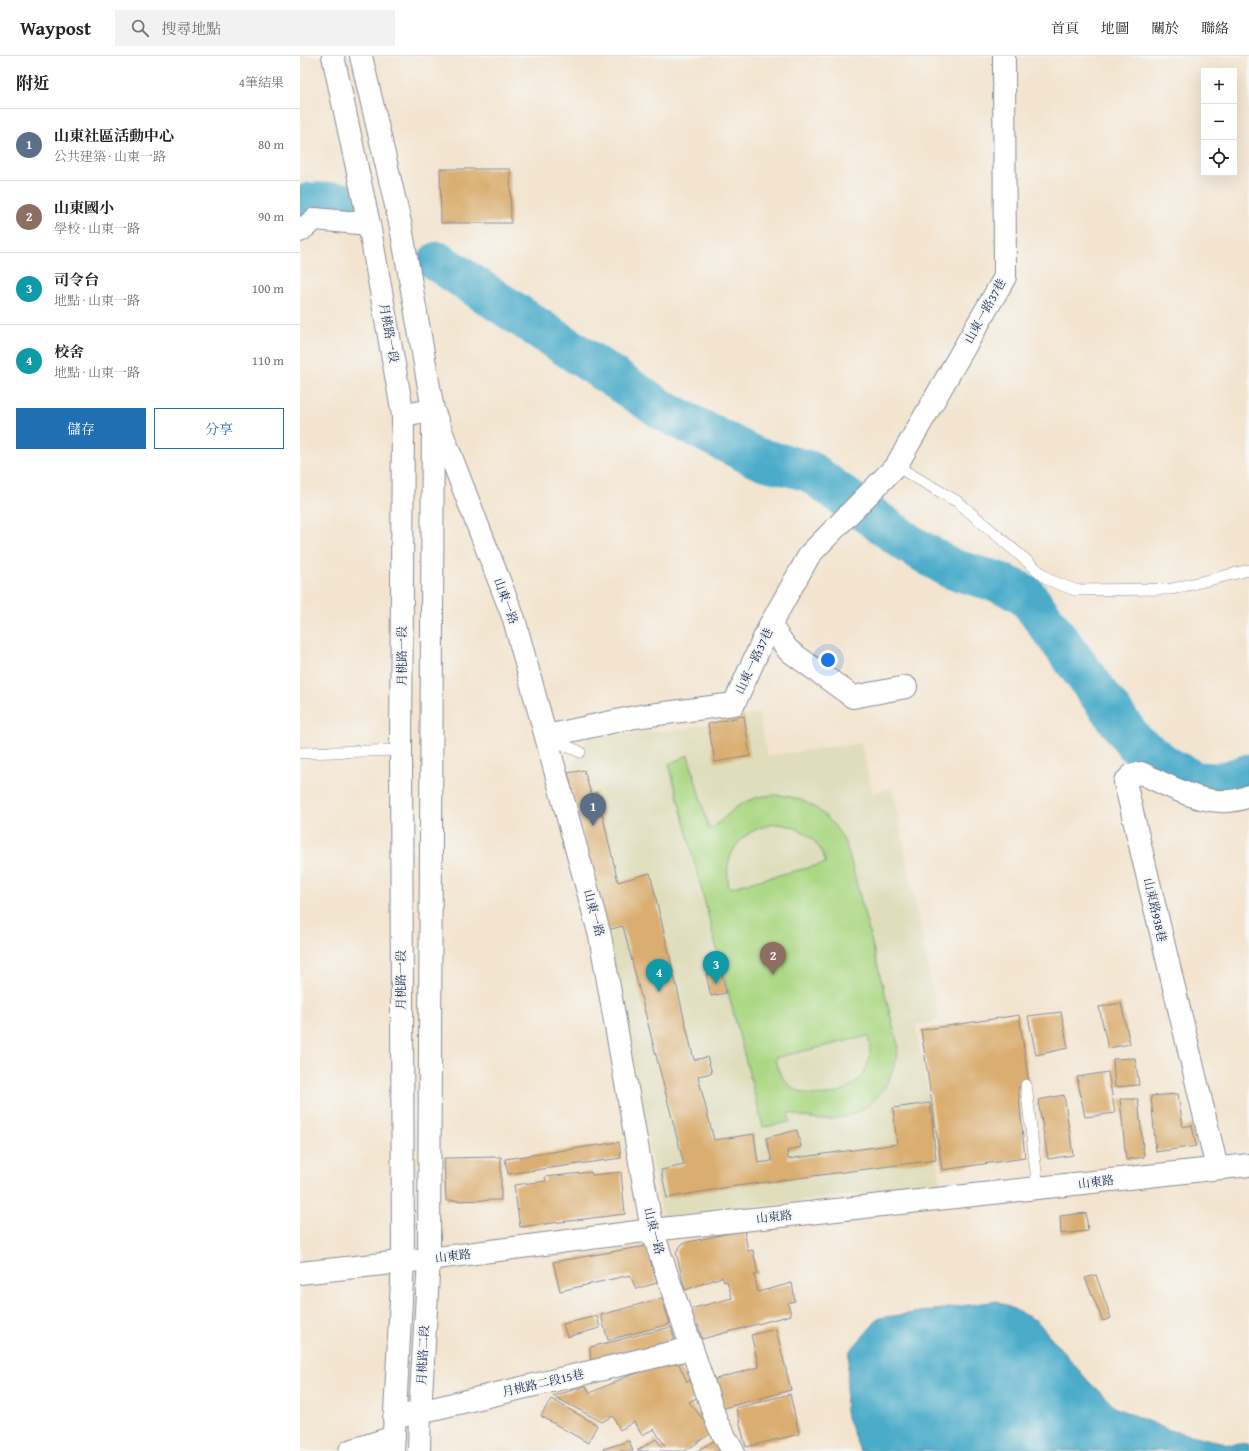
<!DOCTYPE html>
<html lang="zh-TW">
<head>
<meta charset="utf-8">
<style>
	body { margin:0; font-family:"Gentium Book Plus","Noto Serif TC",serif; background:#f2f2f2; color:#222 }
	.controls { position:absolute; right:12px; top:12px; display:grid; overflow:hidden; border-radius:0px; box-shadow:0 4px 16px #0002 }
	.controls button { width:36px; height:36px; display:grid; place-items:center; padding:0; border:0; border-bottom:1px solid #e0e0e0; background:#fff; color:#222; font:20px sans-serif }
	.you { position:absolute; left:528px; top:604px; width:14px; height:14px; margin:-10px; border:3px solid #fff; border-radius:50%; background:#1a73e8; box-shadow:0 0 0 6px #1a73e833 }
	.badge { display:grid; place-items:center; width:26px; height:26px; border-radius:50%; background:#1f6fb2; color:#fff; font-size:13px; font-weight:700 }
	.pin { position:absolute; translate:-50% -33px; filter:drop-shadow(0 1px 2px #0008) }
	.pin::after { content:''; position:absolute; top:21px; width:14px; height:12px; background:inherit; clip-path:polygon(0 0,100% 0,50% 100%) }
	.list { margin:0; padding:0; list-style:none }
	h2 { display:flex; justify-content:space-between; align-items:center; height:52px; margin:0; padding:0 16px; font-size:17px }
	h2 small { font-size:13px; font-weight:400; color:#767676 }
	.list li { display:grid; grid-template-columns:26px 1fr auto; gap:12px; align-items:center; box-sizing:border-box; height:72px; padding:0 16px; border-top:1px solid #e0e0e0 }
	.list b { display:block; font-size:15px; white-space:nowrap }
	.list p { margin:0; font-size:13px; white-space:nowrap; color:#767676 }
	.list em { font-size:13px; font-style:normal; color:#767676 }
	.actions { display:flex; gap:8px; padding:12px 16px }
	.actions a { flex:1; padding:9px 0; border:1px solid #1f6fb2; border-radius:0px; text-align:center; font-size:14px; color:#1f6fb2 }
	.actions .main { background:#1f6fb2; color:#fff }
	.icon { flex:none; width:22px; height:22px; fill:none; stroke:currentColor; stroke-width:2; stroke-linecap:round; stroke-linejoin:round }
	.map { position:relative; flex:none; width:949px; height:1395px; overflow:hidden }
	header { display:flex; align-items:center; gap:24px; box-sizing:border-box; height:56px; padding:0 20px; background:#fff; border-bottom:1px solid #e0e0e0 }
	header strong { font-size:19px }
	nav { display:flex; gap:22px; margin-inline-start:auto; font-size:14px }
	.search { width:280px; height:36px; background:#f2f2f2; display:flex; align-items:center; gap:10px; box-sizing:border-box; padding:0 14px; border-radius:0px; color:#767676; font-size:15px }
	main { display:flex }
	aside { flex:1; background:#fff }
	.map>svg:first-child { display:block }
</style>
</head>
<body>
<header>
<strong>Waypost</strong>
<div class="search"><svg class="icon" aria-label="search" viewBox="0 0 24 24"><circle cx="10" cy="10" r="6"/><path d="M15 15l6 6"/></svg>搜尋地點</div>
<nav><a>首頁</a><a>地圖</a><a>關於</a><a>聯絡</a></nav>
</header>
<main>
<aside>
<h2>附近<small>4筆結果</small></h2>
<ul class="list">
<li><span class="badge" style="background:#5c6f8a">1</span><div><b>山東社區活動中心</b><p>公共建築 · 山東一路</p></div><em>80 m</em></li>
<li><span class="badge" style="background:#8d6e63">2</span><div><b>山東國小</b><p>學校 · 山東一路</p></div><em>90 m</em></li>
<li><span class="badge" style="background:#0f9aa8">3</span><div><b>司令台</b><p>地點 · 山東一路</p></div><em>100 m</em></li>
<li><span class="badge" style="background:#0f9aa8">4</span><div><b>校舍</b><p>地點 · 山東一路</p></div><em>110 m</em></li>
</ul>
<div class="actions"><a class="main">儲存</a><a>分享</a></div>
</aside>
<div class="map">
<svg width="949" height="1395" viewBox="0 0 949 1395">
	<rect width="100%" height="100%" fill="#f6f6f2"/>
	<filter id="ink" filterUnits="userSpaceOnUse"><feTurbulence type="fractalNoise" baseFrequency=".025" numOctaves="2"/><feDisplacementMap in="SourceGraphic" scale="8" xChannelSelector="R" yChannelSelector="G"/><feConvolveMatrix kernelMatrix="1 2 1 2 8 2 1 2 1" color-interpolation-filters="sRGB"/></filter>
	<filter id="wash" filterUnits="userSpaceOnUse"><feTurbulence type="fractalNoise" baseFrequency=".012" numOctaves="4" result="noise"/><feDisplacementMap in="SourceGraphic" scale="16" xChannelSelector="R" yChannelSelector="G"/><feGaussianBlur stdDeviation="0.9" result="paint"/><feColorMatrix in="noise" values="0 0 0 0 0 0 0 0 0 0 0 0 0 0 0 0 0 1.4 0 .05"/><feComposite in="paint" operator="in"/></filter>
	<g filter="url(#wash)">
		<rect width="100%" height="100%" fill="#f3e4cf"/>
		<polygon fill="#dfddbb" points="459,657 467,700 561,687 573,737 592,732 639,965 615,969 630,1047 641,1128 363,1162 307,874 268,717 289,681 386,673"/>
		<path fill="#acd884" stroke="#648471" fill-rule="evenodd" d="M388 699 409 773C418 770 431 753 443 747 487 725 532 752 548 794L598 989C592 1051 544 1077 488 1056L490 1066 463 1071 369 708ZM476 768C501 770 518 782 526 807L429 832C422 797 441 773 476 768ZM568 980C585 1044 485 1064 475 1002Z"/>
		<polygon fill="#4bacca" stroke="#336e94" points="697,1245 737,1265 789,1326 816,1352 869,1374 933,1389 949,1387 949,1395 560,1395 545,1356 549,1296 579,1262"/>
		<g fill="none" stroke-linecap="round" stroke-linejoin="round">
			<g stroke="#4bacca" stroke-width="41">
				<polyline points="0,154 10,147 47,147"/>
				<polyline points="138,206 364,355 457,402 509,415 609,488 652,513 698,526 725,538 835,687 866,710 896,726 921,727 949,718"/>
			</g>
		</g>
		<g id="blocks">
			<g fill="#daad6f">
				<polygon points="140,113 210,113 211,167 141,167"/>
				<polygon points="444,660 450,700 415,706 408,668"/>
				<polygon points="284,714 291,738 297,736 318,826 350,817 394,1004 407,1001 412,1017 398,1020 414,1084 454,1078 458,1107 472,1105 466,1082 497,1074 501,1091 487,1095 488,1103 597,1088 593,1052 630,1047 636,1104 429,1131 367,1142 361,1114 384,1109 323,870 307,874 268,717"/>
				<polygon points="421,915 426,937 411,940 406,918"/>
				<polygon points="821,947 830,988 808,992 799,951"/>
				<polygon points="761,956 768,992 736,999 728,960"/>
				<polygon points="719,959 729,1028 718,1031 725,1102 642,1114 621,974"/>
				<polygon points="835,1002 839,1029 815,1031 813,1003"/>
				<polygon points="808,1016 815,1057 785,1061 777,1021"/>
				<polygon points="878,1038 883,1071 892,1069 896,1090 856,1096 851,1040"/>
				<polygon points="764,1039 773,1099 748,1103 738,1044"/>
				<polygon points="820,1043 838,1043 844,1101 826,1104"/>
				<polygon points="319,1086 321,1102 208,1118 205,1103"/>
				<polygon points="201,1101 201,1144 146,1145 144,1102"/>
				<polygon points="291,1116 292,1119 321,1116 325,1158 220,1171 214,1129 246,1125 245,1121"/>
				<polygon points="786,1157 788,1175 761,1178 760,1160"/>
				<polygon points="444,1174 448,1195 453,1194 458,1218 454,1219 458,1236 492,1227 495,1245 488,1247 491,1259 402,1283 398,1269 394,1270 390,1253 432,1242 427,1225 424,1226 422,1221 385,1234 376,1196 383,1187"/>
				<polygon points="346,1190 357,1227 336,1233 330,1219 260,1235 253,1206"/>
				<polygon points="796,1219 811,1262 803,1265 785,1222"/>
				<polygon points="362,1242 370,1268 308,1284 301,1259"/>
				<polygon points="297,1260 300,1272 267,1281 263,1268"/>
				<polygon points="371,1271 376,1288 291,1312 290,1291"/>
				<polygon points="476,1273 491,1334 424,1352 412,1324 459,1311 451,1279"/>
				<polygon points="377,1304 387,1326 390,1324 398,1341 389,1346 413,1376 385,1395 337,1395 356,1383 363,1392 365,1390 354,1373 342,1379 334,1366 320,1374 313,1360 302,1366 253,1340 286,1330 290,1337 323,1322"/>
				<polygon points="490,1338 499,1378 446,1391 436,1352"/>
				<polygon points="251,1343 297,1369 288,1387 241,1360"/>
				<polygon points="417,1383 424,1395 397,1395"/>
				<polygon points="329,1385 333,1395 304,1395 303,1393"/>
			</g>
		</g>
	</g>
	<g filter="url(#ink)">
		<use href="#blocks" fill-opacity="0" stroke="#878a96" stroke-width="1"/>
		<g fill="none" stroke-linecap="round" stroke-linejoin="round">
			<g stroke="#878a96" stroke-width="12">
				<g id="service">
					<polyline points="596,410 658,446 749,524 775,534 872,533 949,514"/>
					<polyline points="249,682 280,696"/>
					<polyline points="0,697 101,694"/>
					<polyline points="726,1029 738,1133"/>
				</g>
			</g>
			<g stroke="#878a96" stroke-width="24">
				<g id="minor">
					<polyline points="0,175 15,163 69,168"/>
					<polyline points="103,359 133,354 214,563 300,880 352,1174 417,1367 433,1395"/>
					<polyline points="470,569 488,594 553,641 606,631"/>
					<polyline points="246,680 335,661 434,648 470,569 510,498 596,410 705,221 704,0"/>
					<path d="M917 1112 825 726 832 719 841 717C874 732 912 756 949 740"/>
					<polyline points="94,1362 392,1292"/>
					<polyline points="50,1395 94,1381"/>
				</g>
			</g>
			<g stroke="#878a96" stroke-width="24">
				<g id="tertiary">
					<polyline points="33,0 69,168 103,359 101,694 103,1206 93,1395"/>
					<polyline points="61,0 101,171 133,354 129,1203 120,1356 119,1395"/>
					<polyline points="0,1217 129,1203 352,1174 949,1109"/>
				</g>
			</g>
			<use href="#service" stroke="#fff" stroke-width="11"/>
			<use href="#minor" stroke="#fff" stroke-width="22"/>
			<use href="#tertiary" stroke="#fff" stroke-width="22"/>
		</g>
	</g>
	<g text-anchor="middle" stroke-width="4" stroke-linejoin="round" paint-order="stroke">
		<g font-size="12" fill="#1b2f5e" stroke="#f6f6f2">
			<text transform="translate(685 255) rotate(-61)" y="4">山東一路37巷</text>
			<text transform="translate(89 277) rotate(80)" y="4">月桃路一段</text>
			<text transform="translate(206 545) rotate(70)" y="4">山東一路</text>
			<text transform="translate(102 600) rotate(-90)" y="4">月桃路一段</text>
			<text transform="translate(454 605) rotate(-65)" y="4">山東一路37巷</text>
			<text transform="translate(855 854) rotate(77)" y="4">山東路938巷</text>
			<text transform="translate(294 857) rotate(75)" y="4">山東一路</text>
			<text transform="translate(101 924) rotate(-90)" y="4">月桃路一段</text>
			<text transform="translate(796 1126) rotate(-7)" y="4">山東路</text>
			<text transform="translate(474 1161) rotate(-6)" y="4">山東路</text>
			<text transform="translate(354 1175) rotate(76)" y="4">山東一路</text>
			<text transform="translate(153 1200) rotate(-7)" y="4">山東路</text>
			<text transform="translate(123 1299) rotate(-87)" y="4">月桃路二段</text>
			<text transform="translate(243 1327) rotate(-13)" y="4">月桃路二段15巷</text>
		</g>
	</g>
</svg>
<div class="controls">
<button>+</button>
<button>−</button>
<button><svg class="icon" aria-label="locate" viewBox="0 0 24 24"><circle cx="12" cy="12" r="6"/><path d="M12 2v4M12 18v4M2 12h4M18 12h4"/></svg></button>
</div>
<div class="you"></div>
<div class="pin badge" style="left:293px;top:770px;background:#5c6f8a">1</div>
<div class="pin badge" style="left:473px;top:919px;background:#8d6e63">2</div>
<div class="pin badge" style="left:416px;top:928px;background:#0f9aa8">3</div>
<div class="pin badge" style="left:359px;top:936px;background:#0f9aa8">4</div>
</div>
</main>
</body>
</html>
